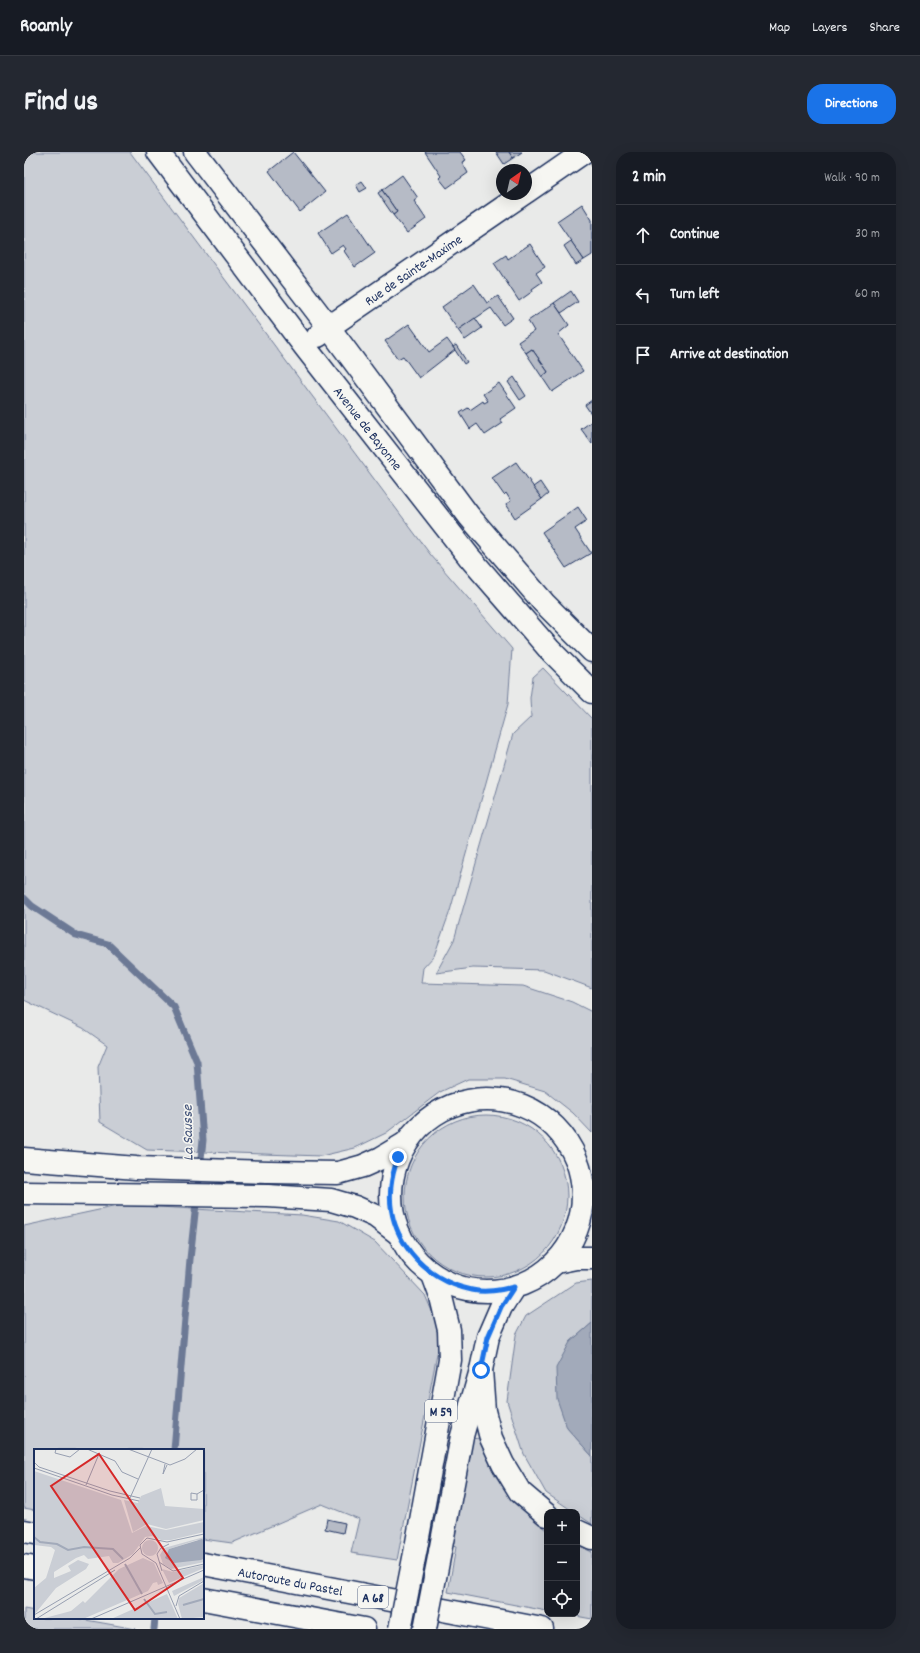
<!DOCTYPE html>
<html lang="en">
<head>
<meta charset="utf-8">
<style>
	body { margin:0; font-family:Dekko,sans-serif; background:#242831; color:#f1f3f6 }
	.controls { position:absolute; right:12px; bottom:12px; display:grid; overflow:hidden; border-radius:8px; box-shadow:0 4px 16px #0002 }
	.controls button { width:36px; height:36px; display:grid; place-items:center; padding:0; border:0; border-bottom:1px solid #363941; background:#171b24; color:#f1f3f6; font:20px sans-serif }
	.compass { position:absolute; left:472px; top:12px; width:36px; height:36px; border-radius:50%; background:#171b24; box-shadow:0 4px 16px #0002; rotate:34deg }
	.stop { position:absolute; width:12px; height:12px; margin:-9px; border:3px solid #1a73e8; border-radius:50%; background:#fff }
	.stop.end { background:#1a73e8; border-color:#fff; box-shadow:0 1px 4px #0008 }
	.list { margin:0; padding:0; list-style:none }
	h2 { display:flex; justify-content:space-between; align-items:center; height:52px; margin:0; padding:0 16px; font-size:17px }
	h2 small { font-size:13px; font-weight:400; color:#9ea1a6 }
	.list li { display:grid; grid-template-columns:26px 1fr auto; gap:12px; align-items:center; box-sizing:border-box; height:60px; padding:0 16px; border-top:1px solid #363941 }
	.list b { display:block; font-size:15px; white-space:nowrap }
	.list em { font-size:13px; font-style:normal; color:#9ea1a6 }
	.icon { flex:none; width:22px; height:22px; fill:none; stroke:currentColor; stroke-width:2; stroke-linecap:round; stroke-linejoin:round }
	.map { position:relative; flex:none; width:568px; height:1477px; overflow:hidden; border-radius:16px }
	header { display:flex; align-items:center; gap:24px; box-sizing:border-box; height:56px; padding:0 20px; background:#171b24; border-bottom:1px solid #363941 }
	header strong { font-size:19px }
	nav { display:flex; gap:22px; margin-inline-start:auto; font-size:14px }
	.intro { display:flex; align-items:center; justify-content:space-between; box-sizing:border-box; height:96px; padding:0 24px }
	h1 { margin:0; font-size:28px }
	.button { padding:10px 18px; border-radius:16px; background:#1a73e8; color:#fff; font-size:14px; font-weight:700 }
	main { display:flex; gap:24px; padding:0 24px }
	aside { flex:1; background:#171b24; border-radius:16px; box-shadow:0 4px 16px #0002 }
	.map>svg:first-child { display:block }
</style>
</head>
<body>
<header>
<strong>Roamly</strong>
<nav><a>Map</a><a>Layers</a><a>Share</a></nav>
</header>
<div class="intro"><h1>Find us</h1><a class="button">Directions</a></div>
<main>
<div class="map">
<svg width="568" height="1477" viewBox="0 0 568 1477">
	<rect width="100%" height="100%" fill="#e9eae9"/>
	<filter id="ink" filterUnits="userSpaceOnUse"><feTurbulence type="fractalNoise" baseFrequency=".025" numOctaves="2"/><feDisplacementMap in="SourceGraphic" scale="8" xChannelSelector="R" yChannelSelector="G"/><feConvolveMatrix kernelMatrix="1 2 1 2 8 2 1 2 1" color-interpolation-filters="sRGB"/></filter>
	<g filter="url(#ink)">
		<g fill="#caced5" stroke="#727e9a">
			<polygon points="0,0 106,0 406,402 488,497 484,552 426,759 410,804 399,816 397,831 499,834 548,850 568,860 568,981 549,961 521,939 481,927 444,927 416,940 362,981 331,996 297,1004 123,998 76,970 74,915 83,893 59,876 0,848"/>
			<polygon points="519,516 568,567 568,836 520,818 449,816 412,821 430,788 489,582 507,565 506,546 509,525"/>
			<circle cx="462" cy="1044" r="81"/>
			<polygon points="98,1053 278,1063 315,1069 351,1090 401,1143 413,1171 414,1197 373,1408 327,1401 335,1367 298,1352 208,1391 179,1387 179,1298 11,1298 11,1358 0,1356 0,1074"/>
			<polygon points="568,1129 568,1171 546,1190 543,1276 568,1304 568,1372 553,1362 553,1360 550,1360 522,1341 500,1302 483,1249 492,1183 502,1164 552,1131"/>
			<polygon points="456,1286 471,1323 488,1348 523,1378 523,1459 424,1440 432,1395 426,1393 447,1287"/>
			<polygon points="553,1393 568,1400 568,1467 541,1462 553,1462"/>
			<polygon points="0,1457 11,1459 11,1466 51,1466 112,1477 0,1477"/>
		</g>
		<polygon fill="#a2aaba" stroke="#6c7995" points="568,1171 568,1304 543,1276 533,1247 532,1216 546,1190"/>
		<g fill="none" stroke-linecap="round" stroke-linejoin="round">
			<g stroke="#6c7995" stroke-width="7">
				<polyline points="0,746 8,754 52,783 84,792 150,855 173,910 179,988 166,1107 150,1298"/>
				<polyline points="130,1477 131,1466"/>
			</g>
		</g>
		<g fill="#b6bbc6" stroke="#1b2f5e">
			<polygon points="269,0 301,40 276,60 245,19"/>
			<polygon points="401,0 436,0 442,8 438,10 444,21 423,36 415,26 417,24"/>
			<polygon points="472,0 485,0 489,6 480,12"/>
			<polygon points="485,0 498,0 489,6"/>
			<polygon points="378,23 394,46 390,49 402,67 383,81 369,63 373,60 358,38"/>
			<polygon points="338,29 343,36 336,40 332,33"/>
			<polygon points="358,38 373,60 369,63 354,41"/>
			<polygon points="558,52 568,68 568,103 560,108 533,69"/>
			<polygon points="324,61 351,101 331,115 320,99 322,97 319,93 307,101 294,81"/>
			<polygon points="547,89 560,108 552,113 540,94"/>
			<polygon points="506,92 521,115 512,121 518,130 508,137 509,139 495,149 470,111 482,103 484,107"/>
			<polygon points="450,132 463,151 474,144 489,166 479,173 467,156 434,178 418,155"/>
			<polygon points="547,139 554,150 537,161 530,151"/>
			<polygon points="530,151 545,173 534,182 559,219 528,240 518,225 524,220 508,197 502,201 494,190 510,179 504,169"/>
			<polygon points="451,166 458,176 441,188 434,178"/>
			<polygon points="385,172 405,200 423,187 431,198 395,226 379,204 374,207 361,189"/>
			<polygon points="432,193 443,210 440,212 429,195"/>
			<polygon points="508,197 524,220 518,225 502,201"/>
			<polygon points="490,225 502,244 496,248 484,230"/>
			<polygon points="475,231 492,256 476,267 479,271 461,283 453,272 446,277 436,261 444,256 446,258 459,249 460,251 464,249 459,242"/>
			<polygon points="568,248 568,263 561,253"/>
			<polygon points="568,269 568,292 557,277"/>
			<polygon points="492,310 518,347 491,366 482,352 487,349 482,341 480,343 468,326"/>
			<polygon points="516,330 524,342 518,347 509,335"/>
			<polygon points="554,355 563,369 551,377 567,401 542,416 518,380"/>
			<polygon points="303,1367 321,1371 319,1381 301,1377"/>
		</g>
		<g fill="none" stroke-linecap="round" stroke-linejoin="round">
			<g stroke="#1b2f5e" stroke-width="25">
				<g id="street">
					<path id="s1" d="M134 0 281 195 446 406 525 497 568 540"/>
					<polyline points="171,0 294,161 445,364 520,451 568,499"/>
					<polyline points="502,40 560,0"/>
					<path id="s2" d="M294 184 305 175 499 42"/>
				</g>
			</g>
			<g stroke="#1b2f5e" stroke-width="25">
				<g id="secondary">
					<polyline points="559,1034 568,1044"/>
					<polyline points="532,1110 552,1106 568,1106"/>
				</g>
			</g>
			<g stroke="#1b2f5e" stroke-width="25">
				<g id="primary">
					<circle cx="463" cy="1043" r="96"/>
					<polyline points="392,1396 426,1208 425,1178 417,1145 409,1123"/>
					<polyline points="416,1400 438,1284 457,1218 464,1185 477,1155 490,1135"/>
				</g>
			</g>
			<g stroke="#1b2f5e" stroke-width="25">
				<g id="highway">
					<polyline points="0,1007 112,1016 245,1020 314,1021 339,1014 357,1006 382,991"/>
					<polyline points="0,1041 244,1044 307,1048 331,1055 351,1064 375,1082"/>
					<polyline points="457,1218 460,1259 467,1286 479,1312 496,1340 523,1363"/>
					<polyline points="0,1379 11,1381"/>
					<polyline points="553,1379 568,1386"/>
					<path id="s3" d="M179 1412 518 1477"/>
					<polyline points="0,1414 11,1416"/>
					<polyline points="179,1447 340,1477"/>
				</g>
			</g>
			<use href="#street" stroke="#f6f6f2" stroke-width="22"/>
			<use href="#secondary" stroke="#f6f6f2" stroke-width="22"/>
			<use href="#primary" stroke="#f6f6f2" stroke-width="22"/>
			<use href="#highway" stroke="#f6f6f2" stroke-width="22"/>
			<g stroke="#1b2f5e" stroke-width="25" stroke-linecap="butt">
				<g id="primary-bridge">
					<polyline points="376,1477 392,1396"/>
					<polyline points="401,1477 416,1400"/>
				</g>
			</g>
			<use href="#primary-bridge" stroke="#f6f6f2" stroke-width="22"/>
		</g>
	</g>
	<g fill="none" stroke-linecap="round" stroke-linejoin="round" filter="url(#ink)">
		<path stroke="#1a73e8" stroke-width="5" d="M374 1005C371 1014 368 1024 367 1034 361 1084 400 1129 448 1138 462 1141 476 1138 490 1135L477 1155 464 1185 457 1218"/>
	</g>
	<g text-anchor="middle" stroke-width="3" stroke-linejoin="round" paint-order="stroke">
		<g fill="#f6f6f2" stroke="#5d6b8a" stroke-width="1">
			<rect x="401" y="1248" width="32" height="22" rx="3"/>
			<rect x="334" y="1434" width="30" height="22" rx="3"/>
		</g>
		<g font-size="13" font-weight="bold" fill="#1b2f5e">
			<text x="417" y="1264">M 59</text>
			<text x="349" y="1450">A 68</text>
		</g>
		<g font-size="14" fill="#1b2f5e" stroke="#f6f6f2">
			<text dy="5" stroke="none"><textPath href="#s2" startOffset="116">Rue de Sainte-Maxime</textPath></text>
			<text dy="5" stroke="none"><textPath href="#s1" startOffset="347">Avenue de Bayonne</textPath></text>
			<text dy="5" stroke="none"><textPath href="#s3" startOffset="89">Autoroute du Pastel</textPath></text>
		</g>
		<g font-size="15" font-style="italic" fill="#44547a" stroke="#f6f6f2">
			<text transform="translate(163 981) rotate(-91)" y="5">La Sausse</text>
		</g>
	</g>
	<g transform="translate(10 1297)">
		<rect width="170" height="170" fill="#e9eae9"/>
		<path d="M0 22 87 51 98 84 112 77 132 81 170 73V83L137 91H127L118 87 111 88 99 105 84 114H79L75 107 54 110 50 106 42 109 20 123V129L37 122 34 117 44 111 55 115 52 120 22 139 0 166V139L12 129 21 101 17 98 0 96ZM127 39 131 57 170 60V71L132 80 113 75 99 83 90 51 104 54 107 47ZM170 88V92L163 91 135 100 167 111 170 110V113L137 120 129 115 126 106 130 99ZM108 99a8 8 0 1 1 16 0a8 8 0 1 1-16 0ZM109 109 120 114 129 134 124 136 123 133 119 134 114 142 49 170H7L37 162 49 152 51 154 85 120ZM170 116V119L135 134 128 120 139 123ZM170 128V131L140 147 138 142ZM170 134V168L148 170 144 155 145 149ZM133 145 144 170H77Z" fill="#caced5"/>
		<path d="M168 90 170 92V110L167 111 140 114 131 109 135 100Z" fill="#a2aaba"/>
		<path fill="none" stroke="#a2aaba" stroke-width="2" d="M0 88 6 93 23 95 34 101 50 98 79 100 89 110M91 115 108 145M110 150 121 165 133 163M149 156 170 150"/>
		<path fill="none" stroke="#979fb1" stroke-width="1" d="M22 0 21 4 36 8 46 0M53 0 81 12 88 23 104 30M94 0 136 16 151 10 163 0M0 13 5 18 76 42 106 49M131 15 129 25 133 16M0 19 78 46 105 52M52 36 65 5M163 45V51H157V44L163 45 170 41M96 49 118 0M125 113 139 122 170 115M128 122 123 105 127 99 135 95M142 157 145 147 170 132M0 166 96 109 106 99M2 170 81 121M57 170 170 121M146 170 122 114 108 105 106 96 113 89 133 93 170 85"/>
		<path fill="#d62828" fill-opacity="0.15" stroke="#d62828" stroke-width="2" d="M65 5 149 129 101 161 17 37Z"/>
		<rect width="170" height="170" fill="none" stroke="#1b2f5e" stroke-width="2"/>
	</g>
</svg>
<div class="controls">
<button>+</button>
<button>−</button>
<button><svg class="icon" aria-label="locate" viewBox="0 0 24 24"><circle cx="12" cy="12" r="6"/><path d="M12 2v4M12 18v4M2 12h4M18 12h4"/></svg></button>
</div>
<svg class="compass" viewBox="-18 -18 36 36"><path d="M0-13l5 13h-10z" fill="#e53935"/><path d="M0 13l5-13h-10z" fill="#9ea1a6"/></svg>
<div class="stop" style="left:457px;top:1218px"></div>
<div class="stop end" style="left:374px;top:1005px"></div>
</div>
<aside>
<h2>2 min<small>Walk · 90 m</small></h2>
<ul class="list">
<li><svg class="icon" aria-label="ahead" viewBox="0 0 24 24"><path d="M12 20V5M6 11l6-6 6 6"/></svg><div><b>Continue</b></div><em>30 m</em></li>
<li><svg class="icon" aria-label="left" viewBox="0 0 24 24"><path d="M17 20v-9H6M10 6l-5 5 5 5"/></svg><div><b>Turn left</b></div><em>60 m</em></li>
<li><svg class="icon" aria-label="arrive" viewBox="0 0 24 24"><path d="M6 21V4h12l-3 4 3 4H6"/></svg><div><b>Arrive at destination</b></div></li>
</ul>
</aside>
</main>
</body>
</html>
